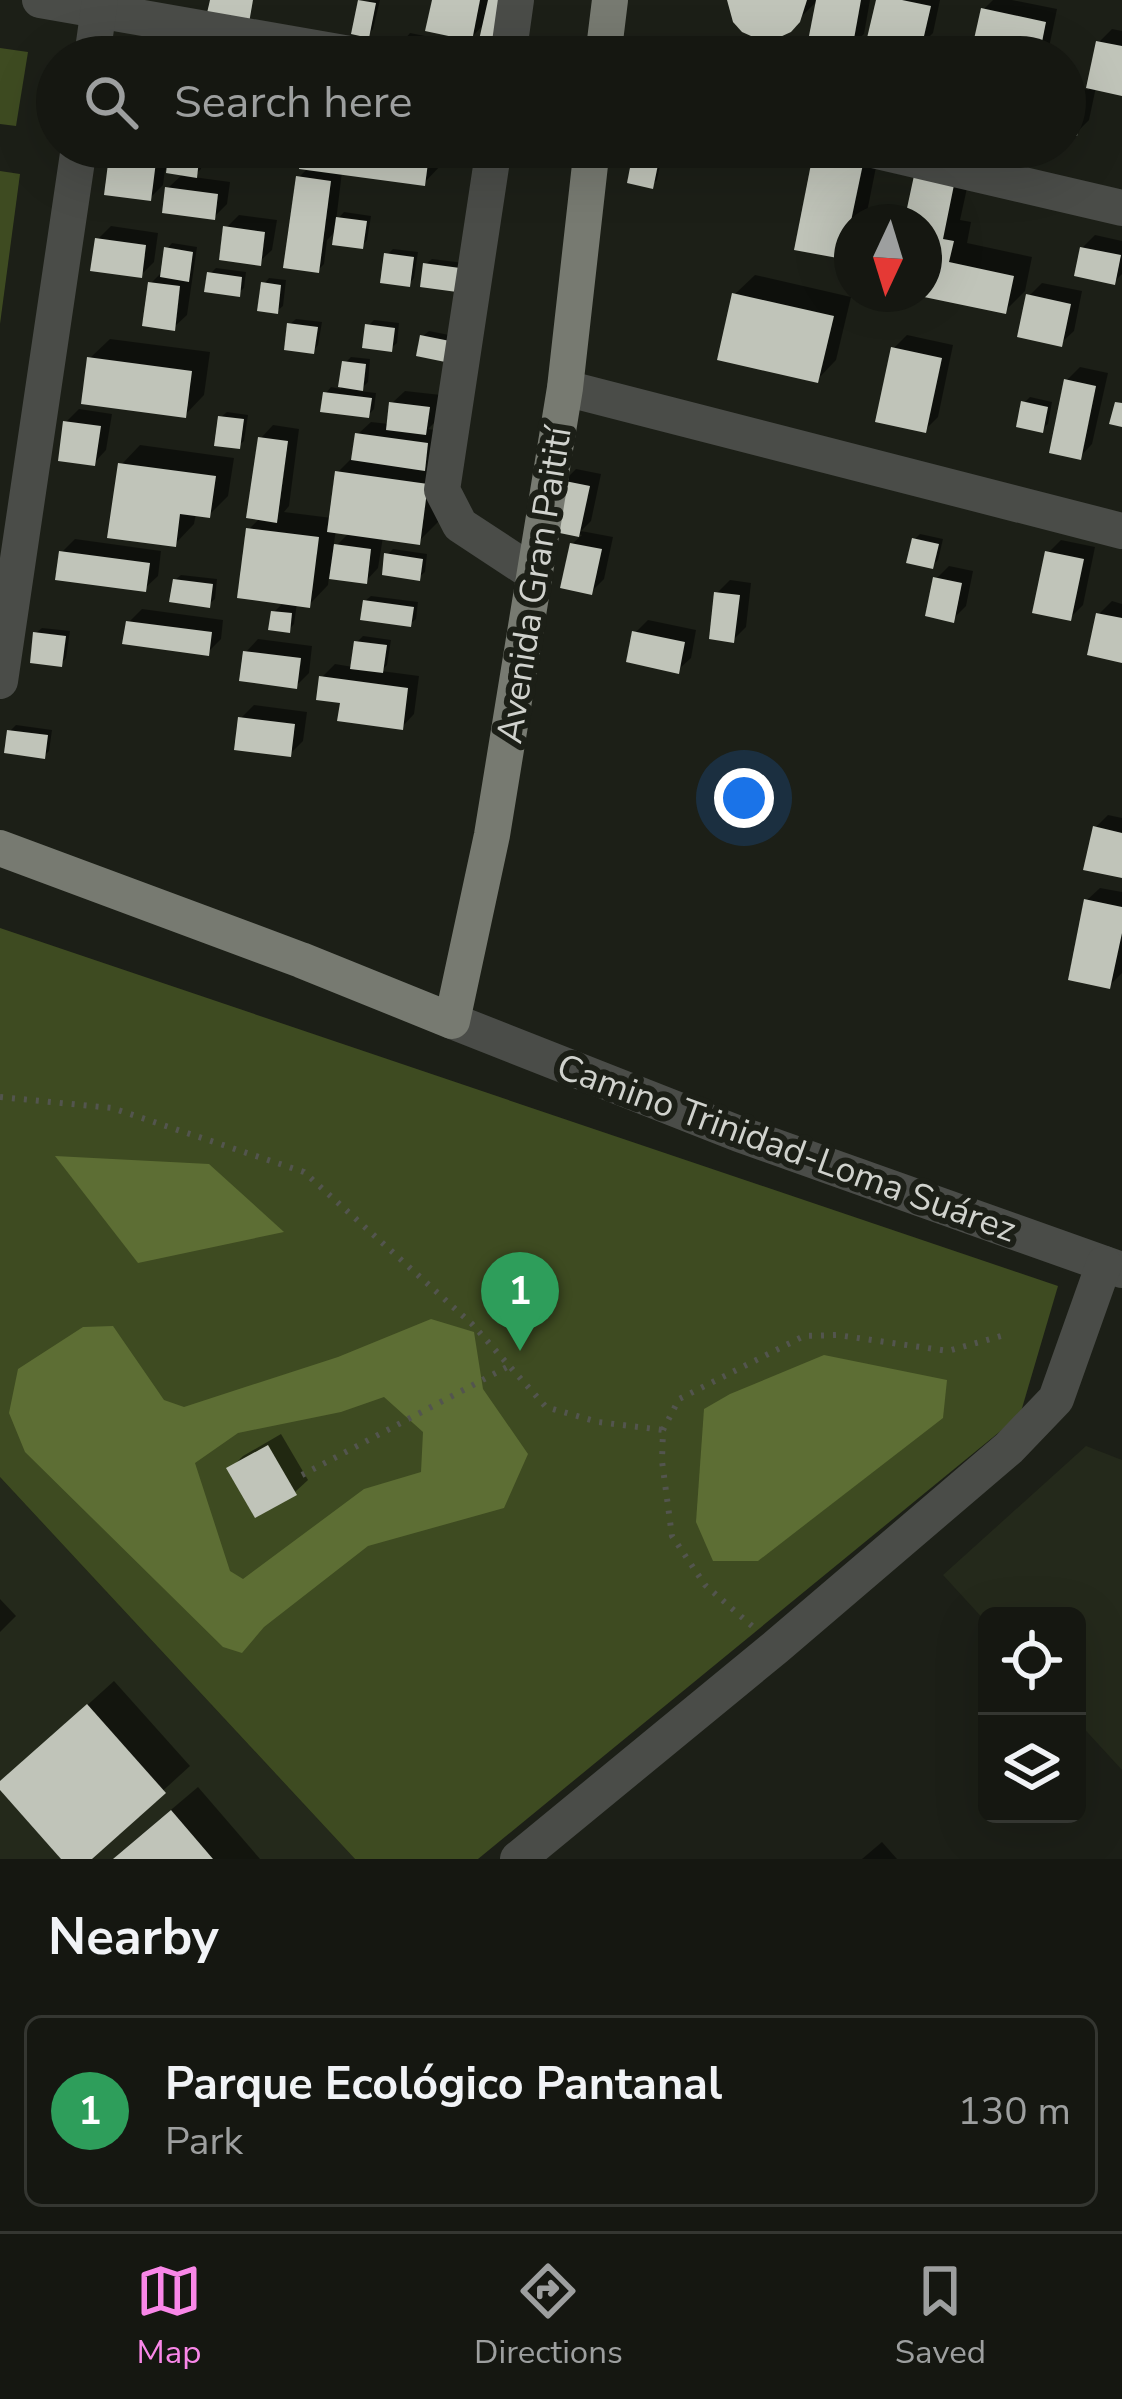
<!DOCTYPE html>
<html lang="en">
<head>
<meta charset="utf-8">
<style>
	body { margin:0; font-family:"Nunito Sans",sans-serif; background:#22241f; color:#f1f3f6 }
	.controls { position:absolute; right:36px; bottom:36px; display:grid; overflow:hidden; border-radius:18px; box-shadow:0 12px 48px #0002 }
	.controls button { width:108px; height:108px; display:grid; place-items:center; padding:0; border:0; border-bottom:3px solid #343631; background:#151711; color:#f1f3f6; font:60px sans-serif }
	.compass { position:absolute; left:834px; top:204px; width:108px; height:108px; border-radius:50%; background:#151711; box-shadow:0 12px 48px #0002; rotate:184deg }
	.you { position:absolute; left:744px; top:798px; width:42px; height:42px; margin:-30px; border:9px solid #fff; border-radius:50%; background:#1a73e8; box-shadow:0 0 0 18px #1a73e833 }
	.badge { display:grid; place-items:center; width:78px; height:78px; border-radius:50%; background:#f987e8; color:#fff; font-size:39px; font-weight:700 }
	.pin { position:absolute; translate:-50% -99px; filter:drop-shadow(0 3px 6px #0008) }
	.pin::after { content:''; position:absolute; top:63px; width:42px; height:36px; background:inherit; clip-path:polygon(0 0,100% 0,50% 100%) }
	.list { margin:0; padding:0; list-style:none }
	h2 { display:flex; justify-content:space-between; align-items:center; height:156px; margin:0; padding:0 48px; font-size:51px }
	h2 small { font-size:39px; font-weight:400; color:#9d9f9f }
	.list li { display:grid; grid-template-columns:78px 1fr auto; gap:36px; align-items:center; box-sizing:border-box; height:192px; margin:0 24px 24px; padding:0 24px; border:3px solid #343631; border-radius:18px }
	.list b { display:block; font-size:45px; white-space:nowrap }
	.list p { margin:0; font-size:39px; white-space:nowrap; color:#9d9f9f }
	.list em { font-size:39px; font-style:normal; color:#9d9f9f }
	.icon { flex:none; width:66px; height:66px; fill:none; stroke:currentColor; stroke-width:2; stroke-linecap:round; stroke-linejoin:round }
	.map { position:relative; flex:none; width:1122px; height:1859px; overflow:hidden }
	.search { position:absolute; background:#151711; box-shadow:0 12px 48px #0002; left:36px; right:36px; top:36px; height:132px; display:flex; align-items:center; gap:30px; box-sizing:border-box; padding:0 42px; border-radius:66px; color:#9d9f9f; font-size:45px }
	.sheet { height:372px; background:#151711 }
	nav { display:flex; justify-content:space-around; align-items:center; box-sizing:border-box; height:168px; border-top:3px solid #343631; background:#151711; font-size:33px; color:#9d9f9f }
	nav a { display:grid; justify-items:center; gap:6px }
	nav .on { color:#f987e8 }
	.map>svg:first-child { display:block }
</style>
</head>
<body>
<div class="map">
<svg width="1122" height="1859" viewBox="0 0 1122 1859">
	<rect width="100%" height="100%" fill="#1c1f17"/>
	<g fill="#24291b">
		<polygon points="1086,1446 1122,1460 1122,1770 1077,1721 1077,1616 987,1616 987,1623 943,1575"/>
		<polygon points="0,1477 355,1859 0,1859"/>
	</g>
	<g fill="#3e4b21">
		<polygon points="0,48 28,52 16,126 0,124"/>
		<polygon points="0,171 20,174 0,324"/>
		<polygon points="0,928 1058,1286 1020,1415 478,1859 355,1859 0,1477"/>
	</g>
	<g fill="#5d6e34" fill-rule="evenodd">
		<polygon points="55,1156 209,1164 284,1232 138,1263"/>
		<path d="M431 1319 474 1332 483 1389 528 1454 504 1508 368 1546 264 1627 242 1653 223 1647 25 1452 9 1413 18 1369 83 1327 113 1326 164 1400 184 1407 338 1357ZM384 1397 423 1432 421 1472 364 1489 243 1579 230 1571 195 1463 238 1433 341 1412Z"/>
		<polygon points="824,1355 947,1380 943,1418 758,1561 713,1561 696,1522 704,1409 730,1394"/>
	</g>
	<g fill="#0007" fill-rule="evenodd">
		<polygon points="380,0 373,29 368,35 361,1"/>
		<polygon points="435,0 518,0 486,22 471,38"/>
		<polygon points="732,0 818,0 789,29"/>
		<polygon points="819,0 870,0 864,34 851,46"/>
		<polygon points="879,0 940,0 933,33 920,46"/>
		<polygon points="993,0 1012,0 1057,9 1047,57 973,57 983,10"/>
		<polygon points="1112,29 1122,31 1122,93 1096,87 1089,120 1076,133 1065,130 1065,85 1089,90 1099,42"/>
		<polygon points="410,33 445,40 442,55 439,57 421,57 402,53 405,39"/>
		<polygon points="115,147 168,147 167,153 173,147 173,150 203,154 201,169 193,177 230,182 227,204 214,217 168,188 184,173 165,170 163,185 150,198 113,149"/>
		<polygon points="305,147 446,147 443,163 424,183 342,172 336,221 344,212 371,216 367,240 362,246 337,230 327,240 324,264 318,270 299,177 309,167"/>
		<polygon points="638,147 664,147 657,180 652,185 630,181"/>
		<polygon points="825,147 880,147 865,222 852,222 852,246 842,256 816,156"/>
		<polygon points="973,161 960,220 971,222 967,243 1032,257 1025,291 1005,311 924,294 924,222 908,222"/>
		<polygon points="239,215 277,220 272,250 259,262 226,228"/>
		<polygon points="111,226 158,233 154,262 141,275 98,239"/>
		<polygon points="1095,235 1122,241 1122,274 1114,282 1082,248"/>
		<polygon points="172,243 197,247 187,315 174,327 151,283 164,270 167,249"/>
		<polygon points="393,249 418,252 414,278 409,284 387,255"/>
		<polygon points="432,259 464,263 461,284 426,264"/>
		<polygon points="216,268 246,272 244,288 238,293 210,274"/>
		<polygon points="755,275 851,297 836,360 817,380 735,294"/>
		<polygon points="269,278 286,280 283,306 277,311 264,284"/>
		<polygon points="1042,283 1082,291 1074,331 1061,343 1029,296"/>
		<polygon points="296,319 322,322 318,345 313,351 290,324"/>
		<polygon points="374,320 399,323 397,343 391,348 368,326"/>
		<polygon points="429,331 464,338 454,361 423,336"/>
		<polygon points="907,335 953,345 938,417 925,430 894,348"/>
		<polygon points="110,339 210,352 204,395 185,415 90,358"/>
		<polygon points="351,357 370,359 368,382 359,391 376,393 374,409 368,415 326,393 331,387 341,389 345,363"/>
		<polygon points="1080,367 1108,373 1092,444 1080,457 1067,380"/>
		<path d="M405 391 441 395 438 419 428 429 440 431 438 522 419 541 383 537 378 568 366 581 329 576 328 585 309 605 297 603 294 624 289 630 274 612 285 601 249 529 261 517V438L273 425 299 429 289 506 284 512 332 518 338 472 355 455 358 434 371 422 389 424 392 403ZM336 530 350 532 333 549Z"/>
		<polygon points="1030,397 1052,402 1048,424 1042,429 1024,403"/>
		<polygon points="79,409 112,414 106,450 94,463 66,422"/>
		<polygon points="227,412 248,415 244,441 238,446 221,417"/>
		<polygon points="140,445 234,458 228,496 209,515 196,513 194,524 175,544 121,465"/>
		<polygon points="576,469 601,474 591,521 581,531 613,537 604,579 591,592 572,544 582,535 553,529 563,482"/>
		<polygon points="920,534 943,539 938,560 932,566 914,540"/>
		<polygon points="75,539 161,551 158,576 145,588 62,552"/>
		<polygon points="1061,540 1095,547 1083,605 1070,618 1048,553"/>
		<polygon points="393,549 427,554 425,572 419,577 387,555"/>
		<polygon points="949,566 973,571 966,606 953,619 936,579"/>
		<polygon points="181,575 217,579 215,599 209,604 175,580"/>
		<polygon points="730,580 751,583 746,627 733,640 717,593"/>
		<polygon points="371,596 418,602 416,619 410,624 365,601"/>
		<polygon points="1112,601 1122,604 1122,658 1099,614"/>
		<polygon points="142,609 223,620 221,639 208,652 129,622"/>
		<polygon points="648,620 696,630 691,658 678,670 635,633"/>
		<polygon points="42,628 70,631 66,658 61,664 36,633"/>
		<polygon points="363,636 391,640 387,665 381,671 419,676 414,714 402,727 343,700 322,677 335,664 353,667 357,642"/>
		<polygon points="258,639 312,646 309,673 296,686 246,652"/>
		<polygon points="254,705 307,712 303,741 290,754 241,718"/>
		<polygon points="16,725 52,730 49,751 44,756 10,731"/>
		<polygon points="1108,815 1122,818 1122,875 1095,828"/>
		<polygon points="1100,888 1122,892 1122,973 1109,986 1087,900"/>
		<polygon points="281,1434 308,1480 295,1492 230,1469 243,1456"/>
		<polygon points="0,1599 16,1616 0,1632"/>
		<polygon points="114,1681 190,1766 88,1859 65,1859 0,1784"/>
		<polygon points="198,1787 260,1859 114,1859 120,1853"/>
		<polygon points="882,1842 897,1859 862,1859"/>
	</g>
	<g fill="#c0c4b9">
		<polygon points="210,0 253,0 249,23 207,13"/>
		<polygon points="358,0 376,3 369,38 351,34"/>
		<polygon points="432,0 480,0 472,41 425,31"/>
		<polygon points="488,0 509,0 500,45 479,40"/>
		<polygon points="727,0 807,0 800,22 791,32 767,43 742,32 733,22"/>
		<polygon points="816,0 861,0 852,50 808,41"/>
		<polygon points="876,0 902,0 931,6 921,49 867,38"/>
		<polygon points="981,8 1046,22 1039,57 970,57"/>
		<polygon points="402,37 441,45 438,57 398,55"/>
		<polygon points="1096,41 1122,46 1122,96 1086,88"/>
		<polygon points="1065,100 1084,104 1077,136 1065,133"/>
		<polygon points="169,147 200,150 197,178 166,173"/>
		<polygon points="209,147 243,147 241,162 207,158"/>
		<polygon points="302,147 430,147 425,186 299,169"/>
		<polygon points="634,147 661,150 653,189 627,183"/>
		<polygon points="110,148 157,154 151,201 104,195"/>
		<polygon points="813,154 863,164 843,259 794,250"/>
		<polygon points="915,171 955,180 943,239 954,241 949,262 1014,276 1006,314 924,297 924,222 904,222"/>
		<polygon points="296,176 331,181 319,273 283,268"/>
		<polygon points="165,187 218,194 215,220 162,213"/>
		<polygon points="336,217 367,221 363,249 332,245"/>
		<polygon points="223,226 265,232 261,266 219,260"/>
		<polygon points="95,238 146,245 142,278 90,271"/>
		<polygon points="164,247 193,252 189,282 160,277"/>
		<polygon points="1080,247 1121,255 1115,285 1074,276"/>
		<polygon points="384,253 414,257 410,287 380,283"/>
		<polygon points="423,263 460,268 457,292 420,287"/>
		<polygon points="207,272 242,277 240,297 204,292"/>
		<polygon points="148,282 180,286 175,331 142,326"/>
		<polygon points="261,282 281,285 278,314 257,311"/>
		<polygon points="732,293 834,316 818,383 717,360"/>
		<polygon points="1026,294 1071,304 1062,347 1017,337"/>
		<polygon points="287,323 318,327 314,354 284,350"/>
		<polygon points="365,324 395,328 392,352 362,348"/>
		<polygon points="420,335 460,343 455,364 416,356"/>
		<polygon points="891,347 942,358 926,433 875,422"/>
		<polygon points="87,357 192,371 186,418 81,404"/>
		<polygon points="342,361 366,364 363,391 338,387"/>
		<polygon points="1064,379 1096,386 1081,460 1049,453"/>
		<polygon points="323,392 372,398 369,418 320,412"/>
		<polygon points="1021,401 1048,407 1043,433 1016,427"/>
		<polygon points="389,402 430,407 426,435 386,430"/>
		<polygon points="1115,402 1122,403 1122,427 1109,424"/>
		<polygon points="218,416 244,419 240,449 214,446"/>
		<polygon points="63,421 101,426 95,466 58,461"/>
		<polygon points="355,433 428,443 425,471 351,460"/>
		<polygon points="258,437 288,441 277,523 246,518"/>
		<polygon points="118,463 216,476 210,518 180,514 176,547 107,538"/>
		<polygon points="335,471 428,484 420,545 327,532"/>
		<polygon points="560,480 590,486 579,537 550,531"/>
		<polygon points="246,528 319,537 310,608 237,598"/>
		<polygon points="912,538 939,544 933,569 906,563"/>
		<polygon points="570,543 602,549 592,595 560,588"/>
		<polygon points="334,544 371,549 367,584 329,579"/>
		<polygon points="59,551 150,563 146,592 55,580"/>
		<polygon points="1045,551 1084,559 1071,621 1032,613"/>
		<polygon points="384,553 423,559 420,581 382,575"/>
		<polygon points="933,577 962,583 954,623 925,616"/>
		<polygon points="173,579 213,584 210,608 169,602"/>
		<polygon points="714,592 740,595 734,643 709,639"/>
		<polygon points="363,600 414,607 411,627 360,620"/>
		<polygon points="271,611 292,613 290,633 268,630"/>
		<polygon points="1096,613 1122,618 1122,663 1087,655"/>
		<polygon points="126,621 212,632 209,656 122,644"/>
		<polygon points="632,631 685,642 679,674 626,662"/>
		<polygon points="33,632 66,636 62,667 30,663"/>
		<polygon points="354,641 387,645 383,673 350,669"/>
		<polygon points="243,651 301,658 297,689 239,681"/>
		<polygon points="319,676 408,688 403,730 337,721 340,703 316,700"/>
		<polygon points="238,717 295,724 291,757 234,750"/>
		<polygon points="7,730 48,735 45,759 4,753"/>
		<polygon points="1093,826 1122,833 1122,878 1083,870"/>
		<polygon points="1084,899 1122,907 1122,933 1110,989 1068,980"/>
		<polygon points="268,1445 297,1495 255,1518 226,1468"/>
		<polygon points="87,1704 166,1793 92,1859 61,1859 0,1790 0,1781"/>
		<polygon points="171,1810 213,1859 113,1859"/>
	</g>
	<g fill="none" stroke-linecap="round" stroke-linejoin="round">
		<g stroke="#53554e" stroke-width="6" stroke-dasharray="3 9" stroke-linecap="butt">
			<polyline points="0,1097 112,1108 304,1172 472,1324 546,1407 598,1422 663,1430"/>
			<polyline points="302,1475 509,1366"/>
			<polyline points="752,1626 705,1585 672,1536 662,1461 663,1430 679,1399 804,1336 837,1335 948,1351 1001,1336"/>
		</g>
		<g stroke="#4a4c48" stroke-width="36">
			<polyline points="40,0 367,57"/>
			<polyline points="92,57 100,0"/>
			<polyline points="508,57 516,0"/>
			<polyline points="494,147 442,490 460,525 533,573"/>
			<polyline points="860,147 1122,208"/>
			<polyline points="565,388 1122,531"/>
			<polyline points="0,681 79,147"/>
			<polyline points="452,1021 739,1134 1122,1270"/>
			<polyline points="518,1859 776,1647 1009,1448 1056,1399 1104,1264"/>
		</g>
		<g stroke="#777a71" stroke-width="36">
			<polyline points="603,57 610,0"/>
			<polyline points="0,848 301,960 452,1021 492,835 565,388 592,147"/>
		</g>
	</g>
	<g text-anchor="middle" stroke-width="12" stroke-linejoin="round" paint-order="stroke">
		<g font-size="36" fill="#d0d2cd" stroke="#1c1f17">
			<text transform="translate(533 585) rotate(-81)" y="13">Avenida Gran Paitití</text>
			<text transform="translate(787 1147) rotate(20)" y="13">Camino Trinidad-Loma Suárez</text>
		</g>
	</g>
</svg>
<div class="controls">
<button><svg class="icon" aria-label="locate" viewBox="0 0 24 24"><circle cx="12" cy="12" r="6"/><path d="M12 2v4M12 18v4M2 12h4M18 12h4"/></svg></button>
<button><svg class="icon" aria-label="layers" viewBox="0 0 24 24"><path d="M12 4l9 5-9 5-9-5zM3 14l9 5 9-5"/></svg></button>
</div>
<svg class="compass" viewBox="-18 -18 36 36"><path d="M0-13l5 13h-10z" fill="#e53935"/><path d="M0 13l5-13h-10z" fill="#9d9f9f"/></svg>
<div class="you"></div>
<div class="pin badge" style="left:520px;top:1351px;background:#2e9e5b">1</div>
<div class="search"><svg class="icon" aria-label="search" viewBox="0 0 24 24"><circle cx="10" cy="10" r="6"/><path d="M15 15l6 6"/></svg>Search here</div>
</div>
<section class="sheet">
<h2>Nearby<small></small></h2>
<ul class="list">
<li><span class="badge" style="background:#2e9e5b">1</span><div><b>Parque Ecológico Pantanal</b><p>Park</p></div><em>130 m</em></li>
</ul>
</section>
<nav>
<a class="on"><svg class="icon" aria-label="map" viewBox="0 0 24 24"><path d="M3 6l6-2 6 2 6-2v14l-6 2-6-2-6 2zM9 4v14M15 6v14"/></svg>Map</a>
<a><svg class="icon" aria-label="directions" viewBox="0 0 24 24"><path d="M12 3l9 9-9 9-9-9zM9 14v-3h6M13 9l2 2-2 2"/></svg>Directions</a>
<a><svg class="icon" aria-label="saved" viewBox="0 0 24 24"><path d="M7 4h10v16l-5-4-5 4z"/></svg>Saved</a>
</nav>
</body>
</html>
